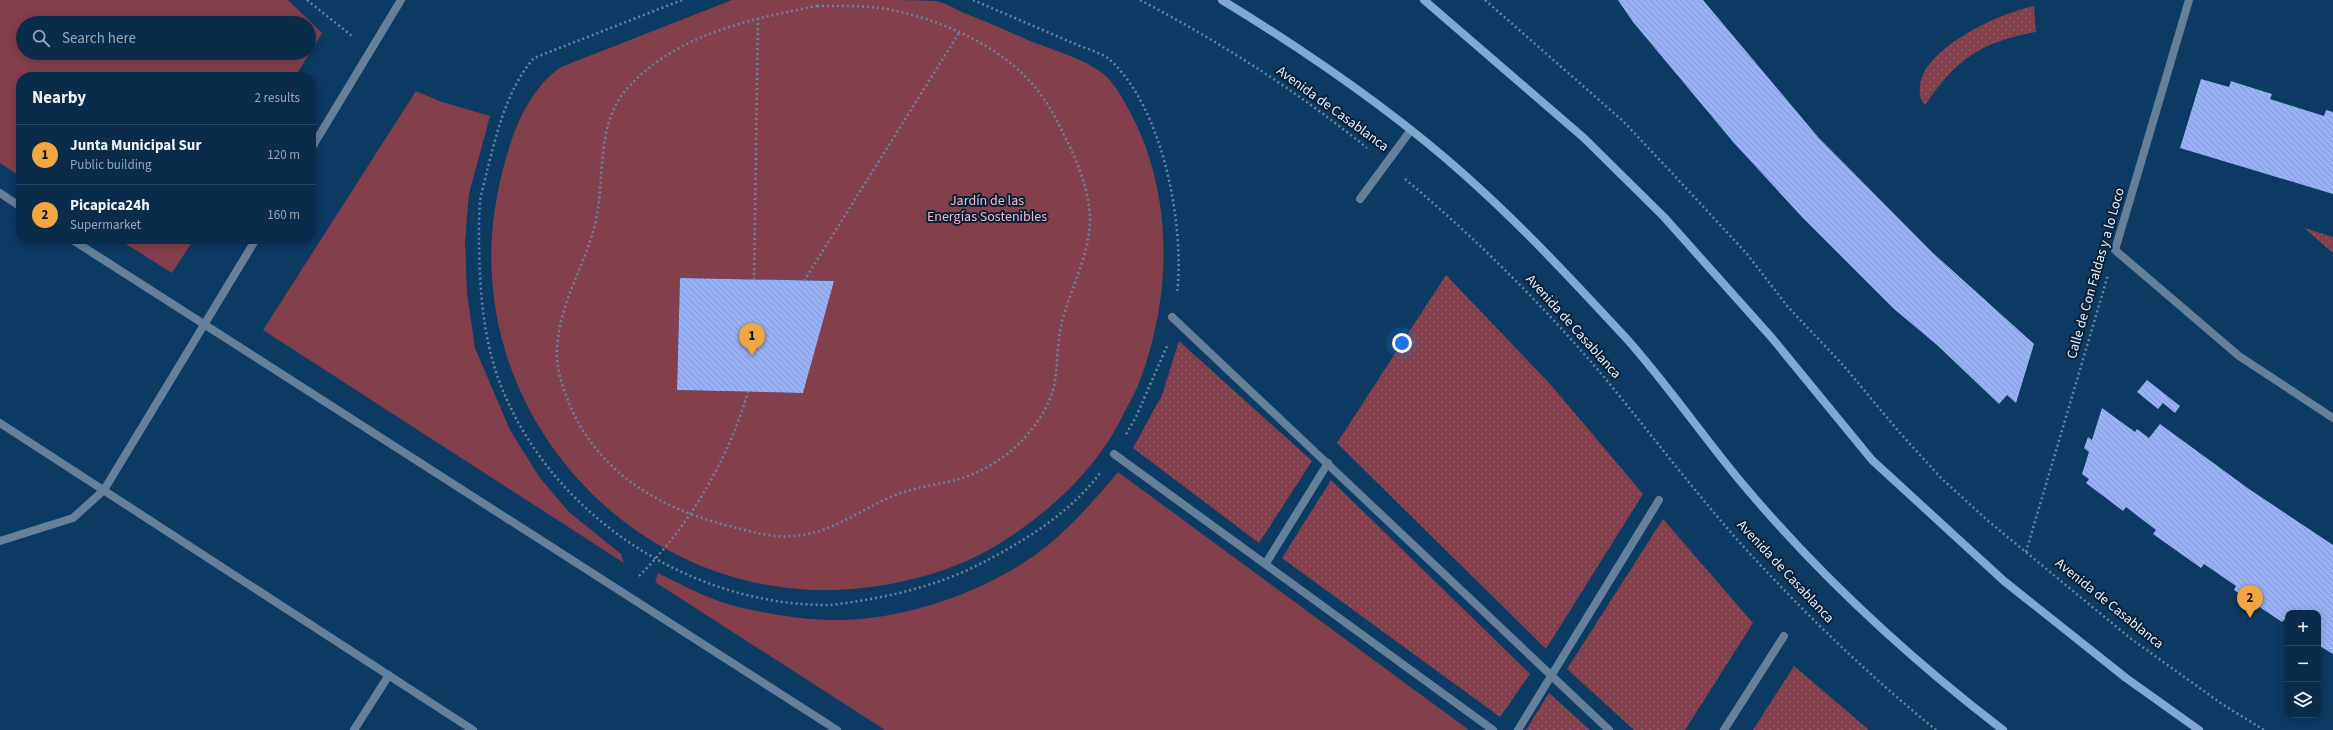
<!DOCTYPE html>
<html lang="en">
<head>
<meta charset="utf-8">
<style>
	body { margin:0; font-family:"Source Sans 3",sans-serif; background:#113451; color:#f1f3f6 }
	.controls { position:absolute; right:12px; bottom:12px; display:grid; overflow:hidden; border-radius:8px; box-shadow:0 2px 10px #0003 }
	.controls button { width:36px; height:36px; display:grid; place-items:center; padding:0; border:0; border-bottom:1px solid #294862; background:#082c4a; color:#f1f3f6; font:20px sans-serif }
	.you { position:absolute; left:1402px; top:343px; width:14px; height:14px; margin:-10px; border:3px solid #fff; border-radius:50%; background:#1a73e8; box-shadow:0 0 0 6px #1a73e833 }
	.badge { display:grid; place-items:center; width:26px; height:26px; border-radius:50%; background:#f2a541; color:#111; font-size:13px; font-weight:700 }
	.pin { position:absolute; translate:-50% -33px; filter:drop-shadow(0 1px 2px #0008) }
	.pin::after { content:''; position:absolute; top:21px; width:14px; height:12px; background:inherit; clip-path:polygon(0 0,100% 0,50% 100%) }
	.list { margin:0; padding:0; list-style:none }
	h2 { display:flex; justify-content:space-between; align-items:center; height:52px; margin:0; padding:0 16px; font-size:17px }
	h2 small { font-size:13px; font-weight:400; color:#98a7b5 }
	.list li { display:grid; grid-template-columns:26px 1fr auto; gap:12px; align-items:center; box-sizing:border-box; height:60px; padding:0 16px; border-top:1px solid #294862 }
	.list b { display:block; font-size:15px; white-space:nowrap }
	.list p { margin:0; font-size:13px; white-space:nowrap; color:#98a7b5 }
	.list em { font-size:13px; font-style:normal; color:#98a7b5 }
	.icon { flex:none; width:22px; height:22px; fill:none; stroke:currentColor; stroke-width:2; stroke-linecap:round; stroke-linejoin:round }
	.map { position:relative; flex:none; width:2333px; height:730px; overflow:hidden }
	.search { position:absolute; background:#082c4a; box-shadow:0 2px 10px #0003; left:16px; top:16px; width:300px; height:44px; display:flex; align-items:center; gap:10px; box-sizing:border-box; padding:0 14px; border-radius:22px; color:#98a7b5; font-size:15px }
	.panel { position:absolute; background:#082c4a; box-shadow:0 2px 10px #0003; left:16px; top:72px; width:300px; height:172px; border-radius:16px }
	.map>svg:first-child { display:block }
</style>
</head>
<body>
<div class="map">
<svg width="2333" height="730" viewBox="0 0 2333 730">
	<defs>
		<pattern id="grass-dots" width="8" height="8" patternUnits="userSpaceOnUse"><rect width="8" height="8" fill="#833f4c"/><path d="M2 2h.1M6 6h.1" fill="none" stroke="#955b67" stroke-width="1.8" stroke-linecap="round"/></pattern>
		<pattern id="building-back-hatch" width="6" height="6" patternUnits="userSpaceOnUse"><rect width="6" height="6" fill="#99b1fa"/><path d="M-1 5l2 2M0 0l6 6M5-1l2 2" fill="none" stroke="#8497ce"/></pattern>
	</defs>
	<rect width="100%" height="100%" fill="#0b3a62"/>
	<g fill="url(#grass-dots)">
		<path d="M2034 6 2036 32C1981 42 1957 59 1925 105 1920 100 1919 93 1920 85 1925 47 2000 13 2034 6Z"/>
		<polygon points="2304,228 2333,237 2333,253"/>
		<polygon points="1446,275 1551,385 1643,494 1546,649 1337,443"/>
		<polygon points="1179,341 1312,461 1259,543 1133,448 1162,395"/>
		<polygon points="1331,480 1530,674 1500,717 1282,558"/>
		<polygon points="1663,519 1753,623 1685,730 1634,730 1567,669"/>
		<polygon points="1794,666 1869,730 1753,730"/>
		<polygon points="1549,693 1590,730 1526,730"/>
	</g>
	<g fill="#833f4c" fill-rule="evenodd">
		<path d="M0 0H288L322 33 295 77H21V177L0 163ZM23 23H309V53H23Z"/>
		<path d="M732 0C782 0 831 0 881 0 898 0 920 0 936 1 945 3 954 8 962 12 985 21 1007 31 1030 41 1050 49 1081 58 1098 70 1113 79 1123 99 1131 114 1173 194 1172 291 1142 375 1137 390 1129 403 1122 417 1099 464 1059 503 1017 532 971 565 918 582 862 588 642 613 456 414 497 196 506 151 521 95 561 67ZM680 278 833 281 803 393 677 390Z"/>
		<polygon points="416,91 442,102 490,116 469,194 465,241 467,293 475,348 510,430 540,478 569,512 621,554 624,563 263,330"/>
		<polygon points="118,239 194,239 172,273"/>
		<path d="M1118 472 1469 730H885L655 582 658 573C684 586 710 600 738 607 769 614 802 620 834 620 905 621 992 590 1047 546 1074 524 1096 498 1118 472Z"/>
	</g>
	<g fill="url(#building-back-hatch)">
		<polygon points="1618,0 1703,0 1818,137 1933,253 2034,344 2016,403 2007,395 1999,404 1937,345 1894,309 1802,217 1734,143 1633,22"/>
		<polygon points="2201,79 2229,87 2231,81 2243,85 2272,94 2270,99 2324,116 2326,110 2333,112 2333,194 2180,148"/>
		<polygon points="680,278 834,281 803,393 677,390"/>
		<polygon points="2147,380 2180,406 2175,413 2163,403 2158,409 2137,392"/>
		<polygon points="2102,408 2135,432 2137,429 2149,438 2160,424 2249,489 2333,545 2333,654 2318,645 2318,613 2288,613 2288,621 2285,619 2282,622 2234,590 2236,586 2204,564 2201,568 2153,534 2156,530 2126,507 2123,511 2086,483 2089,479 2082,474 2089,452 2084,448 2088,437 2092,440"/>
	</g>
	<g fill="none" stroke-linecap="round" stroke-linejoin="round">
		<g stroke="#6686a3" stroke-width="2.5" stroke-dasharray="2 3" stroke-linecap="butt">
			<polyline points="307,0 352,36"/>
			<path d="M682 0 534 58C507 89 497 132 487 171 485 181 481 192 480 202 479 213 479 224 479 234 479 280 482 329 496 372 542 509 685 605 827 605 838 605 849 602 859 601 902 594 943 583 982 563 1026 540 1070 513 1100 473"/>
			<path d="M973 0C1006 14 1040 29 1073 43 1084 48 1100 52 1109 59 1163 107 1185 225 1177 294"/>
			<path d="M1140 0C1220 42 1297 91 1367 148"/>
			<polyline points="1485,0 1623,121 1672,173 1747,254 1788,307 1843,365 1900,433 1941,478 1987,520 2130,638 2222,704 2264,730"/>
			<path d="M817 6C845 6 874 5 901 12 948 23 1002 48 1033 85 1046 99 1056 118 1064 135 1077 160 1088 187 1090 216 1091 252 1071 287 1062 322 1057 341 1058 361 1055 381 1051 407 1031 434 1011 451 996 463 977 474 959 479 937 485 915 487 893 496 851 514 824 540 775 536 758 534 742 529 725 525 654 506 594 469 567 398 561 383 556 365 557 349 560 299 586 265 596 220 605 177 596 125 626 90 673 35 750 19 817 6Z"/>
			<path d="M1405 179C1479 241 1547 309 1609 383 1653 437 1695 492 1741 544 1802 611 1866 673 1936 730"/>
			<polyline points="754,280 758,18"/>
			<polyline points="804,281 959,33"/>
			<polyline points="1126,434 1136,417 1167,346"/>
			<polyline points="2026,552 2108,275"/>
			<path d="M639 576C690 525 728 460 748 392"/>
		</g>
		<polyline stroke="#678099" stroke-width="8" points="1360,199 1411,130"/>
		<g stroke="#678099" stroke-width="8">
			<polyline points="2189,0 2115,250 2239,356 2333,418"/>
			<polyline points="311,149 401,0"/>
			<polyline points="0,193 21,207"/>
			<polyline points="71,239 837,730"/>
			<polyline points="1172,317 1609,730"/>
			<polyline points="0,423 473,730"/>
			<polyline points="1114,454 1493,730"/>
			<polyline points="0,541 73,518 104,490 256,239"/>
			<polyline points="1266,563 1328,463"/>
			<polyline points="354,730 389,675"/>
			<polyline points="1518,730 1659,500"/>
			<polyline points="1724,730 1784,636"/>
		</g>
		<g stroke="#80a8d0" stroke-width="8">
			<path d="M1222 0C1307 52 1392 110 1467 177 1523 227 1575 283 1626 338 1667 384 1702 435 1741 482 1818 574 1908 657 2003 730"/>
			<polyline points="1424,0 1584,138 1664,217 1772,338 1872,460 2004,581 2126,678 2199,730"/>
		</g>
	</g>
	<g text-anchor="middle" stroke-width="4" stroke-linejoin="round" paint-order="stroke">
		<g font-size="14" fill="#e6f2fe" stroke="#082138">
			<text transform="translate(1333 108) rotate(36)" y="5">Avenida de Casablanca</text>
			<text transform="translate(2095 273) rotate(-74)" y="5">Calle de Con Faldas y a lo Loco</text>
			<text transform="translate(1574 326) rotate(48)" y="5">Avenida de Casablanca</text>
			<text transform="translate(1786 571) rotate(47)" y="5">Avenida de Casablanca</text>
			<text transform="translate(2110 603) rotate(39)" y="5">Avenida de Casablanca</text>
		</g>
		<g font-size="14" fill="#f4bac2" stroke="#082138">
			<text x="987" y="205">Jardín de las<tspan x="987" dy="16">Energías Sostenibles</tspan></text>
		</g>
	</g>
</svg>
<div class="controls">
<button>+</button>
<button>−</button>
<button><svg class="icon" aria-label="layers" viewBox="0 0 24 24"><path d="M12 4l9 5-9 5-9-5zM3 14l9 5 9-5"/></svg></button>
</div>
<div class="you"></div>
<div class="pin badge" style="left:752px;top:356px">1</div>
<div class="pin badge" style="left:2250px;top:618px">2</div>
<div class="search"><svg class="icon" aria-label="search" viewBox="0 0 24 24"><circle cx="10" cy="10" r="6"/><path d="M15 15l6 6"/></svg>Search here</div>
<section class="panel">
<h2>Nearby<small>2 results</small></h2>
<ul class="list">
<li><span class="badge">1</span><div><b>Junta Municipal Sur</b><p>Public building</p></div><em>120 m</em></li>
<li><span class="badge">2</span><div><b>Picapica24h</b><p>Supermarket</p></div><em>160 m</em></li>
</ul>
</section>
</div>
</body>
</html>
